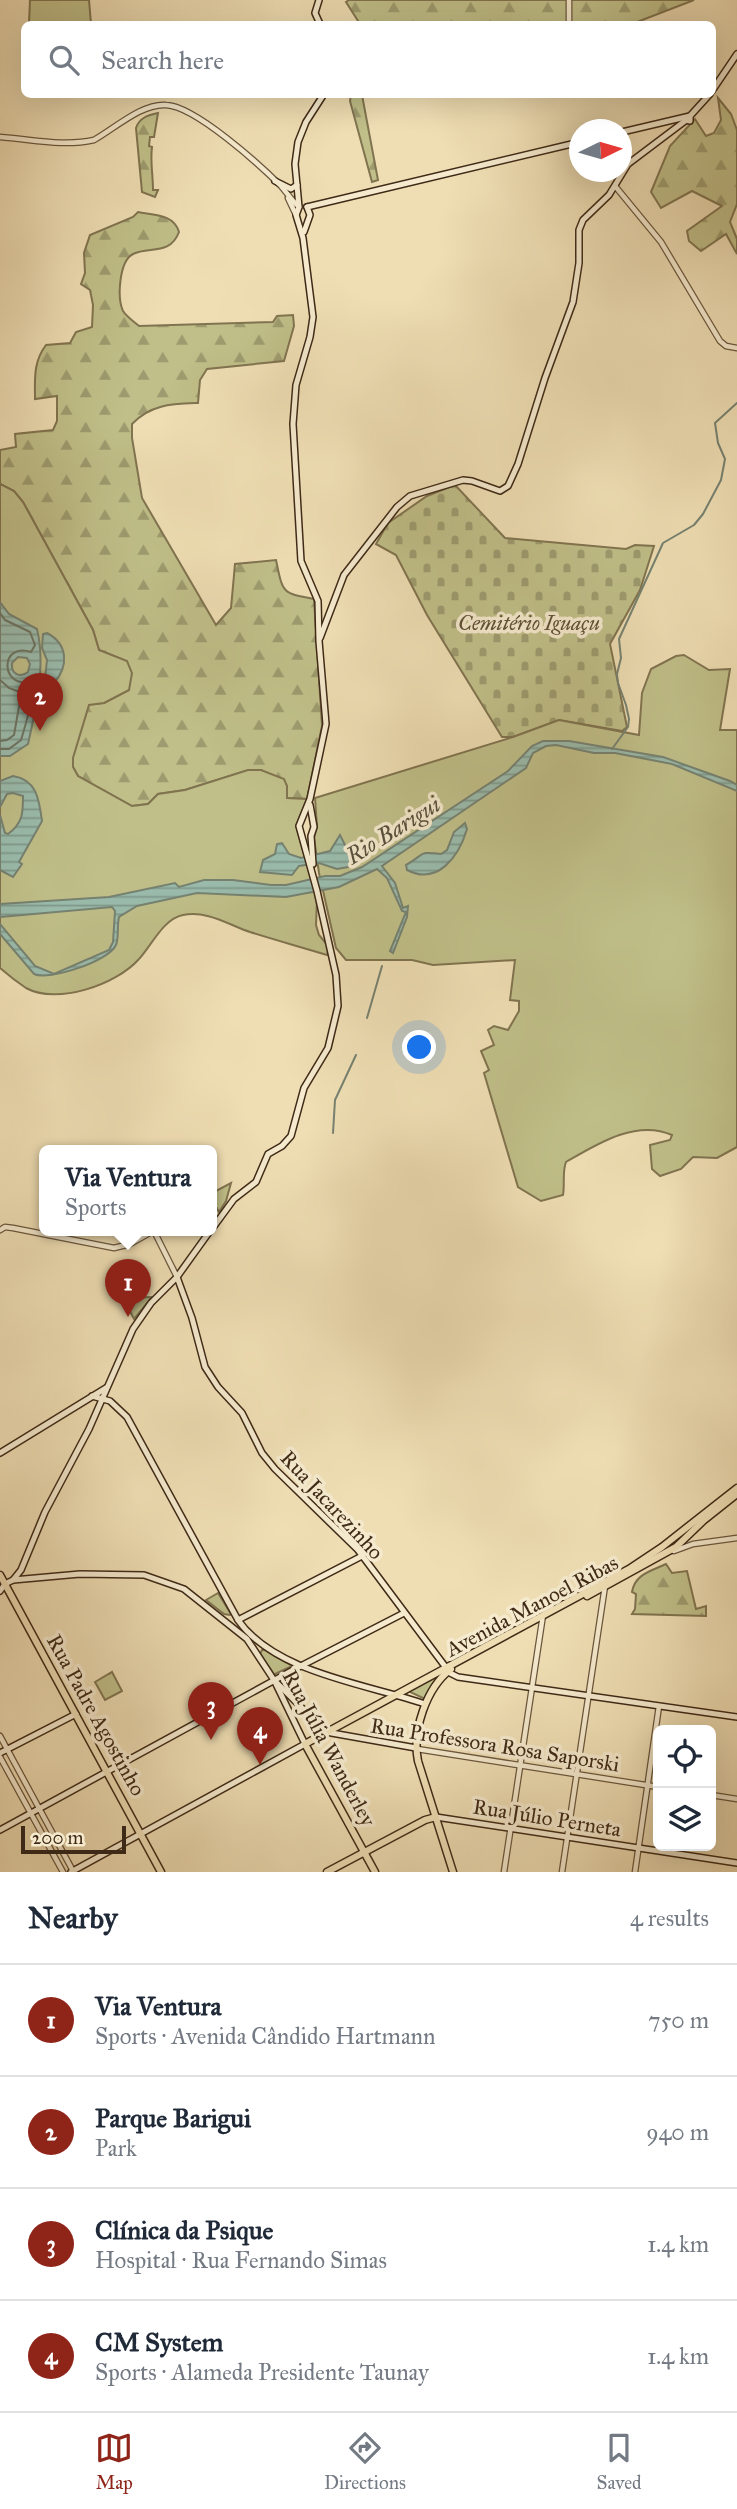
<!DOCTYPE html>
<html lang="en">
<head>
<meta charset="utf-8">
<style>
	body { margin:0; font-family:"IM FELL Great Primer",serif; background:#f2f2f3; color:#1f2937 }
	.controls { position:absolute; right:21px; bottom:21px; display:grid; overflow:hidden; border-radius:10px; box-shadow:0 7px 28px #0002 }
	.controls button { width:63px; height:63px; display:grid; place-items:center; padding:0; border:0; border-bottom:2px solid #e0e1e3; background:#fff; color:#1f2937; font:35px sans-serif }
	.compass { position:absolute; left:569px; top:119px; width:63px; height:63px; border-radius:50%; background:#fff; box-shadow:0 7px 28px #0002; rotate:85deg }
	.scale { position:absolute; left:21px; bottom:18px; width:105px; box-sizing:border-box; padding-left:7px; border:4px solid #3f2a17; border-top:0; font-size:19px; line-height:24px; white-space:nowrap; color:#3f2a17; -webkit-text-stroke:5px #f5eace; paint-order:stroke }
	.you { position:absolute; left:420px; top:1048px; width:24px; height:24px; margin:-18px; border:5px solid #fff; border-radius:50%; background:#1a73e8; box-shadow:0 0 0 10px #1a73e833 }
	.badge { display:grid; place-items:center; width:46px; height:46px; border-radius:50%; background:#8f2418; color:#fff; font-size:23px; font-weight:700 }
	.pin { position:absolute; translate:-50% -58px; filter:drop-shadow(0 2px 4px #0008) }
	.pin::after { content:''; position:absolute; top:37px; width:24px; height:21px; background:inherit; clip-path:polygon(0 0,100% 0,50% 100%) }
	.popup { position:absolute; left:39px; top:1145px; width:178px; height:91px; box-sizing:border-box; display:grid; place-content:center; border-radius:10px; background:#fff; filter:drop-shadow(0 2px 5px #0005); font-size:23px; white-space:nowrap; color:#747a83 }
	.popup b { font-size:26px; color:#1f2937 }
	.popup::after { content:''; position:absolute; left:50%; top:100%; margin-left:-14px; border:14px solid transparent; border-top-color:#fff }
	.list { margin:0; padding:0; list-style:none }
	h2 { display:flex; justify-content:space-between; align-items:center; height:91px; margin:0; padding:0 28px; font-size:30px }
	h2 small { font-size:23px; font-weight:400; color:#747a83 }
	.list li { display:grid; grid-template-columns:46px 1fr auto; gap:21px; align-items:center; box-sizing:border-box; height:112px; padding:0 28px; border-top:2px solid #e0e1e3 }
	.list b { display:block; font-size:26px; white-space:nowrap }
	.list p { margin:0; font-size:23px; white-space:nowrap; color:#747a83 }
	.list em { font-size:23px; font-style:normal; color:#747a83 }
	.icon { flex:none; width:38px; height:38px; fill:none; stroke:currentColor; stroke-width:2; stroke-linecap:round; stroke-linejoin:round }
	.map { position:relative; flex:none; width:737px; height:1872px; overflow:hidden }
	.search { position:absolute; background:#fff; box-shadow:0 7px 28px #0002; left:21px; right:21px; top:21px; height:77px; display:flex; align-items:center; gap:18px; box-sizing:border-box; padding:0 24px; border-radius:10px; color:#747a83; font-size:26px }
	.sheet { height:539px; background:#fff }
	nav { display:flex; justify-content:space-around; align-items:center; box-sizing:border-box; height:98px; border-top:2px solid #e0e1e3; background:#fff; font-size:19px; color:#747a83 }
	nav a { display:grid; justify-items:center; gap:4px }
	nav .on { color:#8f2418 }
	.map>svg:first-child { display:block }
</style>
</head>
<body>
<div class="map">
<svg width="737" height="1872" viewBox="0 0 737 1872">
	<defs>
		<pattern id="grass-tufts" width="24" height="20" patternUnits="userSpaceOnUse" patternTransform="scale(1.75)"><rect width="24" height="20" fill="#c0bf89"/><path d="M3 7l-1-3M5 7V3M7 7l1-3M15 17l-1-3M17 17v-4M19 17l1-3" fill="none" stroke="#9d9b6f"/></pattern>
		<pattern id="forest-firs" width="22" height="20" patternUnits="userSpaceOnUse" patternTransform="scale(1.75)"><rect width="22" height="20" fill="#c0bf89"/><path d="M5 1l3.5 6h-7zM16 11l3.5 6h-7z" fill="#9d9b6f"/></pattern>
		<pattern id="cemetery-stones" width="16" height="16" patternUnits="userSpaceOnUse" patternTransform="scale(1.75)"><rect width="16" height="16" fill="#c0bf89"/><path d="M2 7V4a2 2 0 0 1 4 0v3zM10 15v-3a2 2 0 0 1 4 0v3z" fill="#9d9b6f"/></pattern>
		<pattern id="water-rules" width="6" height="5" patternUnits="userSpaceOnUse" patternTransform="scale(1.75)"><rect width="6" height="5" fill="#9abcad"/><path d="M0 2.5h6" fill="none" stroke="#7f998c"/></pattern>
	</defs>
	<rect width="100%" height="100%" fill="#efdeb4"/>
	<filter id="stains"><feTurbulence type="fractalNoise" baseFrequency=".00286" numOctaves="4"/><feColorMatrix values="0 0 0 0 .2 0 0 0 0 .09 0 0 0 0 .02 0 0 0 .5 -.17"/></filter>
	<radialGradient id="worn" r=".72"><stop offset=".6" stop-color="#630" stop-opacity="0"/><stop offset="1" stop-color="#630" stop-opacity=".3"/></radialGradient>
	<polygon fill="url(#grass-tufts)" stroke="#807450" stroke-width="2" points="112,1672 122,1691 105,1700 95,1682"/>
	<g fill="url(#forest-firs)" stroke="#807450" stroke-width="2">
		<polygon points="349,0 694,0 632,24 360,24 346,2"/>
		<polygon points="351,95 362,95 378,180 372,182 350,101"/>
		<polygon points="718,98 731,114 737,130 737,204 730,222 737,239 737,254 726,234 701,251 689,241 687,231 722,206 692,191 661,208 651,192 670,146 695,119 706,136 714,133 721,120"/>
		<path d="M158 113 154 137H150L149 146 152 147C150 161 153 175 153 190H158L155 197 142 192 136 128C139 118 148 115 158 113Z"/>
		<path d="M138 212C153 215 174 214 179 232 170 256 149 246 133 254 119 261 117 298 123 311 126 316 134 322 139 326L273 322 277 316 293 315 294 326 284 361 207 369 200 380 198 403C172 404 151 404 132 424V438L142 498 216 625 231 608 235 564 276 560C283 593 281 593 314 599L322 726 307 799 287 798V786L261 770H249L185 790 158 794 148 804 132 806 78 776 73 767 72 758 89 704 104 703 129 690 126 661 99 650 93 630 23 502 14 491 0 484V450L16 447 15 434 53 430 57 421V396L35 399C35 379 33 362 46 345L70 343 76 332 92 327 93 305 90 290 81 284 85 273 84 253 90 235 133 217Z"/>
		<path d="M666 1564 672 1573 687 1571 696 1609 706 1606V1616L632 1614 635 1609 636 1594 632 1592C635 1574 651 1571 666 1564Z"/>
	</g>
	<polygon fill="url(#cemetery-stones)" stroke="#807450" stroke-width="2" points="455,485 505,538 626,549 635,545 654,546 640,590 610,644 627,727 622,731 559,720 513,737 502,737 427,615 396,555 376,544 388,523 427,496"/>
	<g fill="#c0bf89" stroke="#807450" stroke-width="2">
		<polygon points="30,0 89,0 91,24 29,24"/>
		<path d="M0 484 14 491 23 502 93 630 99 650 127 661 132 673 129 690 104 703 89 705 73 758V767L78 776 132 806 148 804 158 794 185 790 248 770H261L284 779 287 786V798L307 799 296 826 317 900 316 925 319 935 329 947 327 955C301 947 275 940 250 932 229 925 207 910 183 915 163 919 152 945 139 959 116 985 57 1005 26 988 17 982 8 975 0 968Z"/>
		<path d="M684 655 709 670 730 669 720 730H737V1147L717 1158 693 1157 681 1169 660 1176 652 1169 650 1145 670 1140 672 1135C636 1119 597 1144 566 1162 562 1172 565 1184 563 1195L541 1201 518 1187 484 1073 489 1070 481 1051 494 1045 488 1030 494 1026 508 1030 519 1011V1001L510 1000 515 960 433 965 412 960H346L336 948 319 873 314 838 317 826 315 798 513 737 559 720 639 735 642 693 651 669 676 656Z"/>
		<polygon points="231,1183 226,1201 219,1212 212,1200 212,1193"/>
		<polygon points="152,1297 134,1319 123,1298"/>
		<polygon points="218,1593 231,1614 230,1615 224,1614 206,1600"/>
		<polygon points="262,1650 266,1650 292,1666 273,1675 260,1654"/>
		<polygon points="441,1673 425,1699 408,1691"/>
	</g>
	<g fill="url(#water-rules)" stroke="#768271" stroke-width="2" fill-rule="evenodd">
		<path d="M0 602 9 614 37 629C46 666 36 709 28 744L10 756H0ZM18 657 27 658 30 664 28 672C19 679 11 673 12 663Z"/>
		<path d="M47 633C68 644 69 666 54 683L48 682 45 679 47 660 42 648 43 634Z"/>
		<path d="M543 741H569L663 757 730 781 737 785V791L672 764 615 753H594L556 745 546 746 533 753 526 768 382 866 395 883 403 908 408 906 407 917 393 953 390 951 406 912 402 911 387 878 377 869 339 887 286 897 197 893 137 906 119 917C117 925 119 938 116 945 109 961 49 981 34 974L0 934V924L35 966 54 974 109 950 113 942 115 911 112 907 0 917V904L109 897 175 883 179 887 204 880H233L271 885H286L325 876H340L362 867 508 771 532 746Z"/>
		<path d="M13 776C37 780 39 799 42 821L19 862 22 864 13 877 0 870V815L5 833 8 834C23 823 23 813 23 796L13 793 7 794 0 807V781Z"/>
		<path d="M465 823 467 829C459 856 438 886 407 870L406 865C426 854 417 851 441 854L447 850 454 832Z"/>
		<polygon points="340,835 346,847 353,852 354,860 348,867 337,869 319,863 299,866 292,875 260,872 263,860 275,854 277,844 282,843 289,854 301,858 330,851"/>
	</g>
	<g fill="none" stroke-linecap="round" stroke-linejoin="round">
		<g stroke="#6c7362" stroke-width="2">
			<path d="M0 613 5 620 30 632 35 645 31 652C0 642 0 687 29 682 35 697 26 723 21 740L9 749H0"/>
			<polyline points="0,680 9,688 20,692 21,695 14,735 7,740 0,741"/>
		</g>
		<g stroke="#768271" stroke-width="2">
			<polyline points="612,749 628,727 629,719 626,705 618,683 617,674 621,658 619,639 663,543 694,525 703,514 721,480 725,459 718,443 715,423 737,403"/>
			<polyline points="367,1018 382,966"/>
			<polyline points="333,1133 335,1100 356,1055"/>
		</g>
		<g stroke="#6b573e" stroke-width="7">
			<g id="tertiary">
				<polyline points="569,24 569,0"/>
				<path d="M0 137C31 139 63 147 94 140 114 129 142 103 166 105 195 106 260 165 281 186 287 193 292 201 299 207"/>
				<polyline points="615,186 661,242 720,341 726,346 737,348"/>
				<polyline points="288,198 297,217"/>
				<polyline points="0,1230 5,1227 13,1228 114,1248 130,1244 153,1231"/>
				<polyline points="154,1231 177,1277"/>
				<polyline points="674,1551 693,1544 737,1538"/>
				<polyline points="0,1736 73,1871"/>
				<polyline points="417,1749 658,1787"/>
				<polyline points="0,1757 63,1872"/>
				<polyline points="711,1795 737,1799"/>
				<polyline points="504,1872 543,1615"/>
				<polyline points="562,1872 605,1586"/>
				<polyline points="635,1872 659,1706"/>
			</g>
		</g>
		<g stroke="#3f2a17" stroke-width="8">
			<g id="secondary">
				<polyline points="319,0 315,13 320,24"/>
				<polyline points="712,91 737,54"/>
				<polyline points="685,120 690,121 690,116 710,94"/>
				<polyline points="622,132 690,116"/>
				<polyline points="275,181 291,189 297,185"/>
				<polyline points="307,207 580,142"/>
				<polyline points="304,232 310,215 307,207"/>
				<polyline points="320,638 344,575 397,507 410,496 463,480 472,481 500,491 508,486 518,464 545,378 573,302 579,263 579,230 583,220 609,195 628,164 685,121"/>
				<polyline points="310,805 314,827 311,836 313,864"/>
				<polyline points="212,1229 234,1199 256,1182 268,1154 282,1146 291,1136 304,1088 328,1048 338,1006 336,975 317,891 299,826 310,799 326,724 319,641 318,601 301,561 293,424 296,385 310,337 313,317 303,238 296,215 299,207 295,164 298,142 306,122 324,94"/>
				<polyline points="177,1277 192,1318 205,1367 218,1387 242,1413 262,1453 275,1469 358,1550 450,1673 458,1677 737,1717"/>
				<path d="M92 1396 110 1401 127 1417 238 1620C275 1673 367 1684 425 1704"/>
				<polyline points="0,1453 106,1388"/>
				<polyline points="13,1580 21,1570 45,1512 89,1429 133,1329 151,1303 177,1277 210,1231"/>
				<polyline points="0,1591 5,1584 13,1580 80,1574 144,1575 184,1589 247,1639 274,1680 305,1744 71,1872"/>
				<polyline points="238,1620 362,1556"/>
				<polyline points="274,1680 326,1732 416,1748"/>
				<polyline points="0,1753 76,1714"/>
				<polyline points="436,1817 737,1863"/>
				<polyline points="0,1830 295,1669 404,1613"/>
			</g>
		</g>
		<g stroke="#3f2a17" stroke-width="9">
			<g id="primary">
				<polyline points="0,1575 161,1872"/>
				<polyline points="587,1596 676,1547 703,1521 737,1494"/>
				<path d="M451 1669C426 1688 412 1731 418 1761L453 1872"/>
				<polyline points="327,1872 425,1820 436,1817"/>
				<polyline points="375,1872 305,1744 629,1569 662,1547 737,1488"/>
			</g>
		</g>
		<use href="#tertiary" stroke="#f5eace" stroke-width="4.5"/>
		<use href="#secondary" stroke="#f5eace" stroke-width="5"/>
		<use href="#primary" stroke="#efdeb4" stroke-width="6"/>
	</g>
	<g text-anchor="middle" stroke-width="7" stroke-linejoin="round" paint-order="stroke">
		<g font-size="21" font-style="italic" fill="#5f4f34" stroke="#f5eace">
			<text x="529" y="630">Cemitério Iguaçu</text>
		</g>
		<g font-size="21" fill="#3f2a17" stroke="#f5eace">
			<text transform="translate(332 1505) rotate(47)" y="7">Rua Jacarezinho</text>
			<text transform="translate(532 1606) rotate(-28)" y="7">Avenida Manoel Ribas</text>
			<text transform="translate(96 1715) rotate(61)" y="7">Rua Padre Agostinho</text>
			<text transform="translate(495 1745) rotate(9)" y="7">Rua Professora Rosa Saporski</text>
			<text transform="translate(329 1748) rotate(62)" y="7">Rua Júlia Wanderley</text>
			<text transform="translate(547 1818) rotate(9)" y="7">Rua Júlio Perneta</text>
		</g>
		<g font-size="23" font-style="italic" fill="#564e3c" stroke="#f5eace">
			<text transform="translate(393 830) rotate(-32)" y="8">Rio Barigui</text>
		</g>
	</g>
	<rect width="100%" height="100%" filter="url(#stains)"/>
	<rect width="100%" height="100%" fill="url(#worn)"/>
</svg>
<div class="controls">
<button><svg class="icon" aria-label="locate" viewBox="0 0 24 24"><circle cx="12" cy="12" r="6"/><path d="M12 2v4M12 18v4M2 12h4M18 12h4"/></svg></button>
<button><svg class="icon" aria-label="layers" viewBox="0 0 24 24"><path d="M12 4l9 5-9 5-9-5zM3 14l9 5 9-5"/></svg></button>
</div>
<svg class="compass" viewBox="-18 -18 36 36"><path d="M0-13l5 13h-10z" fill="#e53935"/><path d="M0 13l5-13h-10z" fill="#747a83"/></svg>
<div class="scale">200 m</div>
<div class="you"></div>
<div class="pin badge" style="left:128px;top:1317px">1</div>
<div class="popup"><b>Via Ventura</b>Sports</div>
<div class="pin badge" style="left:40px;top:731px">2</div>
<div class="pin badge" style="left:211px;top:1740px">3</div>
<div class="pin badge" style="left:260px;top:1765px">4</div>
<div class="search"><svg class="icon" aria-label="search" viewBox="0 0 24 24"><circle cx="10" cy="10" r="6"/><path d="M15 15l6 6"/></svg>Search here</div>
</div>
<section class="sheet">
<h2>Nearby<small>4 results</small></h2>
<ul class="list">
<li><span class="badge">1</span><div><b>Via Ventura</b><p>Sports · Avenida Cândido Hartmann</p></div><em>750 m</em></li>
<li><span class="badge">2</span><div><b>Parque Barigui</b><p>Park</p></div><em>940 m</em></li>
<li><span class="badge">3</span><div><b>Clínica da Psique</b><p>Hospital · Rua Fernando Simas</p></div><em>1.4 km</em></li>
<li><span class="badge">4</span><div><b>CM System</b><p>Sports · Alameda Presidente Taunay</p></div><em>1.4 km</em></li>
</ul>
</section>
<nav>
<a class="on"><svg class="icon" aria-label="map" viewBox="0 0 24 24"><path d="M3 6l6-2 6 2 6-2v14l-6 2-6-2-6 2zM9 4v14M15 6v14"/></svg>Map</a>
<a><svg class="icon" aria-label="directions" viewBox="0 0 24 24"><path d="M12 3l9 9-9 9-9-9zM9 14v-3h6M13 9l2 2-2 2"/></svg>Directions</a>
<a><svg class="icon" aria-label="saved" viewBox="0 0 24 24"><path d="M7 4h10v16l-5-4-5 4z"/></svg>Saved</a>
</nav>
</body>
</html>
